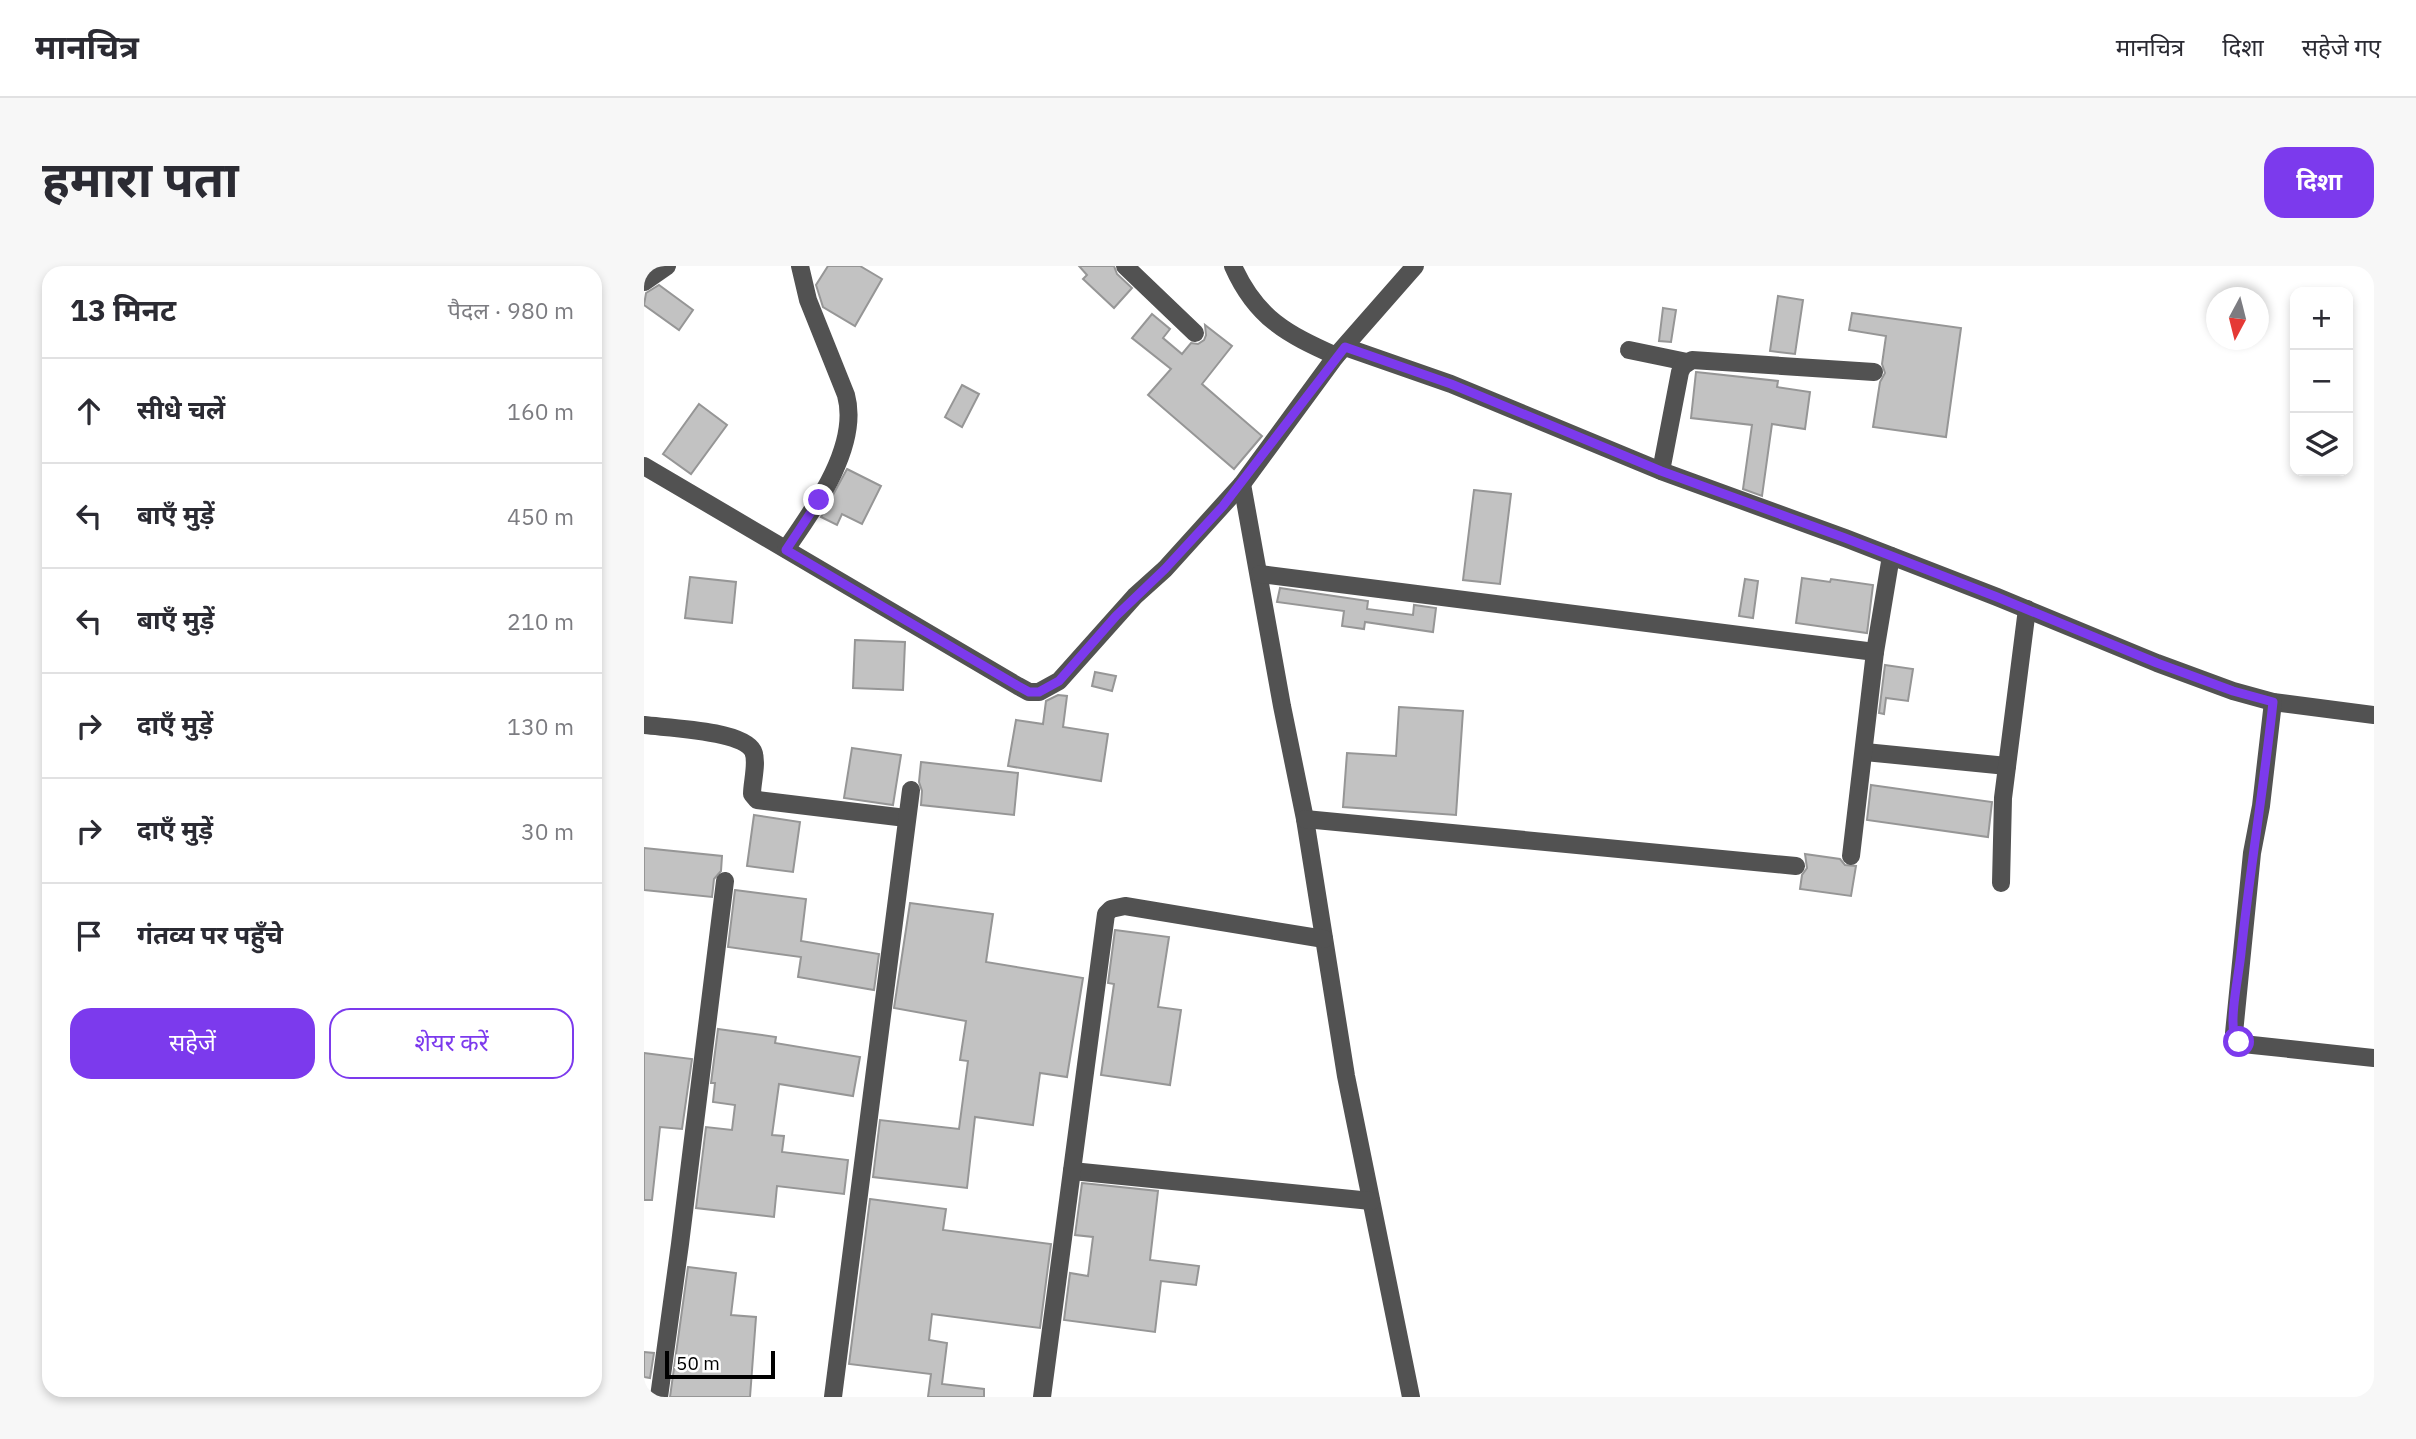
<!DOCTYPE html>
<html lang="hi">
<head>
<meta charset="utf-8">
<style>
	body { margin:0; font-family:"IBM Plex Sans","Noto Sans Devanagari",sans-serif; background:#f7f7f7; color:#2b2b33 }
	.controls { position:absolute; right:21px; top:21px; display:grid; overflow:hidden; border-radius:14px; box-shadow:0 4px 10px #0003 }
	.controls button { width:63px; height:63px; display:grid; place-items:center; padding:0; border:0; border-bottom:2px solid #e1e1e2; background:#fff; color:#2b2b33; font:35px sans-serif }
	.compass { position:absolute; left:1562px; top:21px; width:63px; height:63px; border-radius:50%; background:#fff; box-shadow:0 4px 10px #0003; rotate:187deg }
	.scale { position:absolute; left:21px; bottom:18px; width:110px; box-sizing:border-box; padding-left:7px; border:4px solid #000; border-top:0; font-size:19px; line-height:24px; white-space:nowrap; color:#000; -webkit-text-stroke:5px #fff; paint-order:stroke }
	.stop { position:absolute; width:21px; height:21px; margin:-16px; border:5px solid #7c3aed; border-radius:50%; background:#fff }
	.stop.end { background:#7c3aed; border-color:#fff; box-shadow:0 2px 7px #0008 }
	.list { margin:0; padding:0; list-style:none }
	h2 { display:flex; justify-content:space-between; align-items:center; height:91px; margin:0; padding:0 28px; font-size:30px }
	h2 small { font-size:23px; font-weight:400; color:#7c7c81 }
	.list li { display:grid; grid-template-columns:46px 1fr auto; gap:21px; align-items:center; box-sizing:border-box; height:105px; padding:0 28px; border-top:2px solid #e1e1e2 }
	.list b { display:block; font-size:26px; white-space:nowrap }
	.list em { font-size:23px; font-style:normal; color:#7c7c81 }
	.actions { display:flex; gap:14px; padding:21px 28px }
	.actions a { flex:1; padding:16px 0; border:2px solid #7c3aed; border-radius:21px; text-align:center; font-size:24px; color:#7c3aed }
	.actions .main { background:#7c3aed; color:#fff }
	.icon { flex:none; width:38px; height:38px; fill:none; stroke:currentColor; stroke-width:2; stroke-linecap:round; stroke-linejoin:round }
	.map { position:relative; flex:none; width:1730px; height:1131px; overflow:hidden; border-radius:21px }
	header { display:flex; align-items:center; gap:42px; box-sizing:border-box; height:98px; padding:0 35px; background:#fff; border-bottom:2px solid #e1e1e2 }
	header strong { font-size:33px }
	nav { display:flex; gap:38px; margin-inline-start:auto; font-size:24px }
	.intro { display:flex; align-items:center; justify-content:space-between; box-sizing:border-box; height:168px; padding:0 42px }
	h1 { margin:0; font-size:49px }
	.button { padding:18px 32px; border-radius:21px; background:#7c3aed; color:#fff; font-size:24px; font-weight:700 }
	main { display:flex; gap:42px; padding:0 42px }
	aside { flex:1; background:#fff; border-radius:21px; box-shadow:0 4px 10px #0003 }
	.map>svg:first-child { display:block }
</style>
</head>
<body>
<header>
<strong>मानचित्र</strong>
<nav><a>मानचित्र</a><a>दिशा</a><a>सहेजे गए</a></nav>
</header>
<div class="intro"><h1>हमारा पता</h1><a class="button">दिशा</a></div>
<main>
<aside>
<h2>13 मिनट<small>पैदल · 980 m</small></h2>
<ul class="list">
<li><svg class="icon" aria-label="ahead" viewBox="0 0 24 24"><path d="M12 20V5M6 11l6-6 6 6"/></svg><div><b>सीधे चलें</b></div><em>160 m</em></li>
<li><svg class="icon" aria-label="left" viewBox="0 0 24 24"><path d="M17 20v-9H6M10 6l-5 5 5 5"/></svg><div><b>बाएँ मुड़ें</b></div><em>450 m</em></li>
<li><svg class="icon" aria-label="left" viewBox="0 0 24 24"><path d="M17 20v-9H6M10 6l-5 5 5 5"/></svg><div><b>बाएँ मुड़ें</b></div><em>210 m</em></li>
<li><svg class="icon" aria-label="right" viewBox="0 0 24 24"><path d="M7 20v-9h11M14 6l5 5-5 5"/></svg><div><b>दाएँ मुड़ें</b></div><em>130 m</em></li>
<li><svg class="icon" aria-label="right" viewBox="0 0 24 24"><path d="M7 20v-9h11M14 6l5 5-5 5"/></svg><div><b>दाएँ मुड़ें</b></div><em>30 m</em></li>
<li><svg class="icon" aria-label="arrive" viewBox="0 0 24 24"><path d="M6 21V4h12l-3 4 3 4H6"/></svg><div><b>गंतव्य पर पहुँचे</b></div></li>
</ul>
<div class="actions"><a class="main">सहेजें</a><a>शेयर करें</a></div>
</aside>
<div class="map">
<svg width="1730" height="1131" viewBox="0 0 1730 1131">
	<rect width="100%" height="100%" fill="#fff"/>
	<g fill="#c2c2c2" stroke="#969696" stroke-width="2">
		<polygon points="184,0 216,0 238,13 211,60 179,41 172,19"/>
		<polygon points="435,0 470,0 473,8 488,22 470,42 439,13 443,9"/>
		<polygon points="15,19 49,44 35,64 0,39 2,27"/>
		<polygon points="1134,30 1159,34 1151,88 1126,85"/>
		<polygon points="1019,42 1032,44 1027,76 1015,75"/>
		<polygon points="1208,47 1317,62 1302,171 1229,161 1236,116 1241,107 1238,98 1242,70 1205,64"/>
		<polygon points="508,48 526,63 519,72 538,88 547,77 554,78 560,74 562,69 561,59 588,80 558,118 618,170 590,203 504,129 527,103 488,72"/>
		<polygon points="1052,106 1134,115 1133,121 1166,126 1161,163 1128,158 1118,230 1099,223 1108,159 1047,152"/>
		<polygon points="318,119 335,128 318,161 301,151"/>
		<polygon points="55,138 83,159 47,208 19,188"/>
		<polygon points="203,203 237,220 218,258 198,248 193,259 177,251"/>
		<polygon points="830,224 867,228 856,318 819,314"/>
		<polygon points="46,311 92,316 88,357 41,352"/>
		<polygon points="1158,312 1186,316 1187,313 1229,319 1223,367 1152,357"/>
		<polygon points="1101,313 1114,315 1109,352 1095,350"/>
		<polygon points="636,322 724,335 723,343 769,349 770,339 792,342 789,366 721,356 720,363 698,360 700,345 633,336"/>
		<polygon points="211,374 261,376 259,424 209,422"/>
		<polygon points="1241,399 1269,403 1264,435 1242,432 1240,448 1235,447"/>
		<polygon points="451,406 472,410 468,425 448,420"/>
		<polygon points="414,429 423,430 419,461 464,468 457,515 364,500 372,454 399,458 402,435"/>
		<polygon points="755,441 819,445 812,549 699,541 703,487 752,490"/>
		<polygon points="208,482 257,489 249,539 200,532"/>
		<polygon points="277,496 374,507 370,549 277,539 278,525 275,516"/>
		<polygon points="1227,519 1348,536 1344,571 1223,554"/>
		<polygon points="110,549 156,556 149,606 103,600"/>
		<polygon points="0,582 78,590 77,605 70,613 68,631 0,624"/>
		<polygon points="1161,588 1196,593 1201,599 1212,600 1207,630 1156,623 1158,609 1163,602"/>
		<polygon points="91,624 162,633 157,675 235,688 230,724 154,711 157,691 84,681"/>
		<polygon points="266,637 349,648 342,696 439,712 423,811 396,807 389,859 331,851 323,922 229,911 236,854 315,863 324,795 316,794 322,755 250,742"/>
		<polygon points="471,664 525,671 514,741 537,744 526,819 457,809 470,718 464,717"/>
		<polygon points="74,763 132,771 131,777 216,791 209,830 135,818 128,869 140,870 138,886 204,894 200,928 133,920 130,951 52,942 62,861 88,864 91,839 69,836 71,817 67,817"/>
		<polygon points="0,787 48,793 38,863 16,861 8,934 0,934"/>
		<polygon points="438,917 514,925 506,994 555,1000 552,1019 517,1015 511,1066 420,1054 426,1007 444,1010 449,971 431,969"/>
		<polygon points="226,933 302,943 299,964 407,978 396,1062 288,1048 285,1074 303,1077 298,1118 340,1123 340,1131 284,1131 287,1108 205,1098"/>
		<polygon points="44,1001 92,1007 87,1049 112,1051 106,1131 26,1131"/>
		<polygon points="0,1086 10,1087 6,1112 0,1111"/>
	</g>
	<g fill="none" stroke-linecap="round" stroke-linejoin="round">
		<g stroke="#525252" stroke-width="18">
			<polyline points="481,0 551,67"/>
			<path d="M589 0C612 52 643 68 692 90"/>
			<polyline points="0,16 23,0"/>
			<polyline points="701,81 807,118 1017,205 1201,272 1353,331 1513,397 1589,425 1629,436 1730,449"/>
			<polyline points="985,84 1043,96"/>
			<polyline points="0,200 374,420 385,426 395,426 415,415 491,330 521,303 598,218 692,90 771,0"/>
			<polyline points="1017,205 1036,106 1039,100 1048,94 1230,106"/>
			<polyline points="598,218 638,440 661,553 702,810 767,1131"/>
			<path d="M142 283C170 243 216 180 202 129L164 34 156 0"/>
			<polyline points="616,308 1231,386"/>
			<polyline points="1629,436 1617,540 1608,587 1590,767 1592,773 1599,778 1730,792"/>
			<path d="M0 459C23 462 98 464 109 485 114 496 108 516 108 528L113 534 262 552"/>
			<polyline points="1221,486 1363,500"/>
			<polyline points="661,553 1152,600"/>
			<polyline points="1207,590 1231,386 1247,290"/>
			<polyline points="1357,617 1359,532 1383,343"/>
			<polyline points="428,905 727,935"/>
			<polyline points="15,1131 36,978 81,615"/>
			<polyline points="189,1131 267,524"/>
			<polyline points="398,1131 462,648 467,643 481,640 680,673"/>
		</g>
	</g>
	<g fill="none" stroke-linecap="round" stroke-linejoin="round">
		<path stroke="#7c3aed" stroke-width="9" d="M175 234 142 284 374 420 385 426H395L415 415 472 350 521 303 579 240 701 81 807 118 1017 205 1201 272 1353 331 1513 397 1589 425 1629 436C1620 520 1606 603 1597 687 1595 708 1586 748 1590 767 1591 773 1592 773 1595 776"/>
	</g>
</svg>
<div class="controls">
<button>+</button>
<button>−</button>
<button><svg class="icon" aria-label="layers" viewBox="0 0 24 24"><path d="M12 4l9 5-9 5-9-5zM3 14l9 5 9-5"/></svg></button>
</div>
<svg class="compass" viewBox="-18 -18 36 36"><path d="M0-13l5 13h-10z" fill="#e53935"/><path d="M0 13l5-13h-10z" fill="#7c7c81"/></svg>
<div class="scale">50 m</div>
<div class="stop" style="left:1595px;top:776px"></div>
<div class="stop end" style="left:175px;top:234px"></div>
</div>
</main>
</body>
</html>
